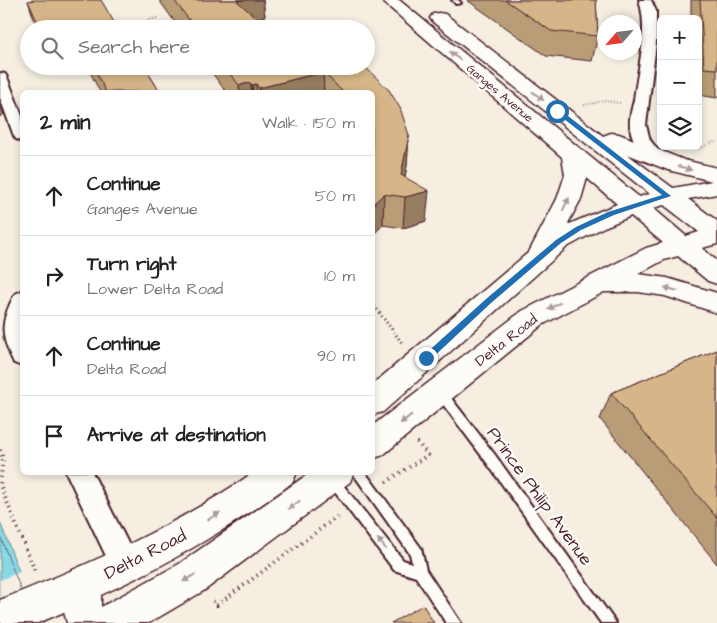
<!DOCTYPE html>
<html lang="en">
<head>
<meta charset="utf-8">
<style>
	body { margin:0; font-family:"Architects Daughter",sans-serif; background:#f2f2f2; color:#222 }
	.controls { position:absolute; right:15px; top:15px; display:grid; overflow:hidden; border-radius:8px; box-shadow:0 2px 8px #0003 }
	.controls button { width:45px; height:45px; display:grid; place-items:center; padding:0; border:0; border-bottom:1px solid #e0e0e0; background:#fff; color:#222; font:25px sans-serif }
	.compass { position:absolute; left:597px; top:15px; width:45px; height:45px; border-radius:50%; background:#fff; box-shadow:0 2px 8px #0003; rotate:242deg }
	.stop { position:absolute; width:15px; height:15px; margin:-11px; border:4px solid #1f6fb2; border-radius:50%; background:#fff }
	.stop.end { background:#1f6fb2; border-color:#fff; box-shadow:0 1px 5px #0008 }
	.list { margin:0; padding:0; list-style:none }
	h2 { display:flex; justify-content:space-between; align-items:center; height:65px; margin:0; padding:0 20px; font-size:21px }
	h2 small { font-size:16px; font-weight:400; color:#767676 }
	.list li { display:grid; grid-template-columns:32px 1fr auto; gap:15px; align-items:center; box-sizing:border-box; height:80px; padding:0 20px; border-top:1px solid #e0e0e0 }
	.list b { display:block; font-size:19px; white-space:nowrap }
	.list p { margin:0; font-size:16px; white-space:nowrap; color:#767676 }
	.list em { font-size:16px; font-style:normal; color:#767676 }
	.icon { flex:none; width:28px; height:28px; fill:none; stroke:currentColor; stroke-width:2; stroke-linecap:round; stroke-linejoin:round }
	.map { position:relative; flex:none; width:717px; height:623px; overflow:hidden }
	.search { position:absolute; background:#fff; box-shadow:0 2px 8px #0003; left:20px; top:20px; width:355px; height:55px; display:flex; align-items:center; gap:12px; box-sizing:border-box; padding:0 18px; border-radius:28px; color:#767676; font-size:19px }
	.panel { position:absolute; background:#fff; box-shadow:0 2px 8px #0003; left:20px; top:90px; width:355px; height:385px; border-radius:8px }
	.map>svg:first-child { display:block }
</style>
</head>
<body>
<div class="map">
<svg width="717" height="623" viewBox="0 0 717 623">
	<rect width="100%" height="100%" fill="#f5eee1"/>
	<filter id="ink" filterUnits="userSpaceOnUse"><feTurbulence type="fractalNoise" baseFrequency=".02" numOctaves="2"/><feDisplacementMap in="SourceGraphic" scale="10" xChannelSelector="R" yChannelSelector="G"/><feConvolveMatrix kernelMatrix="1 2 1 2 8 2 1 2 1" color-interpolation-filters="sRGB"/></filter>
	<g filter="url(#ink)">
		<polygon fill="#89d8e5" stroke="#708e9b" points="0,522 39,623 0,623"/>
		<polygon fill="#f5eee1" points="22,571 41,623 0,623 0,580"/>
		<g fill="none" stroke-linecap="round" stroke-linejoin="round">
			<polyline stroke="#636975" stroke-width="1" points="0,536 21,590"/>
			<g stroke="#4a1f2b" stroke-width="4">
				<g id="service">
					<polygon points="452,0 458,0 461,3 456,4"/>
					<polygon points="440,388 444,389 495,455 616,623 601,623 487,463 436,395 434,392 436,389"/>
					<polygon points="352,472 365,472 421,548 426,570 461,623 446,623 416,577 394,570 325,479 327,475 331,474 335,475 403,560 412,563 410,554"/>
				</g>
			</g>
			<g stroke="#4a1f2b" stroke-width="4">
				<g id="minor">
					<path d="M639 0H651L656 11V44L646 125 650 140 665 159 662 163C645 167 632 142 630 127 629 118 632 108 634 100 638 68 649 31 639 0Z"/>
					<polygon points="0,73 5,74 7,77 22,116 22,141 16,139 14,136 0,98"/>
					<path d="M22 291V366L14 363C0 335 0 322 15 294Z"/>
					<polygon points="66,472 92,472 139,565 135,575 125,579 115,575"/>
				</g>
			</g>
			<g stroke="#4a1f2b" stroke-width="3">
				<g id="primary">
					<path d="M381 0H399L639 197 650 194 433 22 430 18 433 14 439 13 445 14 603 136 611 133 619 134 684 160 717 168V194L688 199 717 221V244L702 248 717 261V284L708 281 678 256 664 260 638 274 667 278 717 293V313L665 296 638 292H604L542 325 383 455 372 459V426L522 311 646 248 663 243 631 216 604 227 567 247 383 412 372 415V385L529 252 557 199 565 175 562 157ZM627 154 668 170 712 181 673 188ZM587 178 617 204 567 225 581 199ZM664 205 699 232 686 236 653 208Z"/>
					<path d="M254 472H297L293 482C232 527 169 564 101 595V607L179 564 311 472H354L350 482 205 590 149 623H67L64 612 38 623H0V600C88 565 175 527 254 472Z"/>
				</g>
			</g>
			<g stroke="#4a1f2b" stroke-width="2" stroke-dasharray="0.5 2.5" stroke-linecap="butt">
				<polyline points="133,24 157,18"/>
				<polyline points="162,69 176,66"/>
				<polyline points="584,105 604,101 620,103"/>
				<polyline points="697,149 717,141"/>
			</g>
			<polyline stroke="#4a1f2b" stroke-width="3" stroke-dasharray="1 3" stroke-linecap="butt" points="372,303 402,343"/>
			<g stroke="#4a1f2b" stroke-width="4" stroke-dasharray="1 4.5" stroke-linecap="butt">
				<polyline points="0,450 3,458 0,485 35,571"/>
				<polyline points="386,482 428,455 417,442"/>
				<polyline points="213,601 217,605 338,516"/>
			</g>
			<use href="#service" fill="#fdfcf7" fill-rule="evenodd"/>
			<use href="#minor" fill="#fdfcf7" fill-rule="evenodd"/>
			<use href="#primary" fill="#fdfcf7" fill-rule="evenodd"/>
		</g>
		<g fill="#b89d76" stroke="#4a1f2b">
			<polygon points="159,0 263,0 265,16 257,18 265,29 180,29"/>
			<polygon points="467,0 596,0 598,36 592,61 546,56"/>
			<polygon points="691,0 717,0 717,98 698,95 698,19 691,19"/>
			<polygon points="28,1 118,29 37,29"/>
			<polygon points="87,66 144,66 160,92 100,92"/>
			<polygon points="207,66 364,66 409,135 407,165 405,177 426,221 403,228 383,225 372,92 226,92"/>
			<polygon points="717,350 717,564 600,419 611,393"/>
		</g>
		<g fill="#967f60" stroke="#4a1f2b">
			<polygon points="240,0 263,0 265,16 247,21 237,1"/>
			<polygon points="58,24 59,29 40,29 40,28"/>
			<polygon points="72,24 73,29 59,29 59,27"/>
			<polygon points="323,72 324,92 260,92 259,88"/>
			<polygon points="250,83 252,92 240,92 239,85"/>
			<polygon points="256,84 257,92 253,92 252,85"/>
			<polygon points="0,104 4,114 0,117"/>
			<polygon points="409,135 407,165 401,197 401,175"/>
			<polygon points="429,191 426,221 403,228 405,197"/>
			<polygon points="384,194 383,225 372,236 372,205"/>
		</g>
		<g fill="#d6b689" stroke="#4a1f2b">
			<polygon points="34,0 101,0 118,29 74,29 72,24 59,27 58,24 40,28 28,1"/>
			<polygon points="174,0 243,0 237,1 263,24 265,29 196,29"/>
			<polygon points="505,0 596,0 598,36 551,31"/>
			<polygon points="700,0 717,0 717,69 704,68"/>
			<polygon points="93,66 144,66 160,92 106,92"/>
			<polygon points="224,66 364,66 389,90 400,108 409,135 401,175 429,191 405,197 384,194 372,205 372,92 343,92 323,72 259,88 256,84 252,85 250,83 239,85"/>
			<polygon points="717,350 717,518 611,393"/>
			<polygon points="423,605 434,623 391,623"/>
		</g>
		<defs><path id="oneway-solid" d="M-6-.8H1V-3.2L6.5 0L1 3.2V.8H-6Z" transform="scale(1.25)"/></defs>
		<g fill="#ac999b">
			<use href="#oneway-solid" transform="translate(455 56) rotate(-140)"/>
			<use href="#oneway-solid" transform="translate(538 96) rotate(38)"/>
			<use href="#oneway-solid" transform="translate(685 168) rotate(18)"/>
			<use href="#oneway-solid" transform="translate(566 204) rotate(-64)"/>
			<use href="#oneway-solid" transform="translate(671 289) rotate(-165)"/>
			<use href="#oneway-solid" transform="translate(554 306) rotate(151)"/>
			<use href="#oneway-solid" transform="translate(406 419) rotate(142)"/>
			<use href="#oneway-solid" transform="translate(294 505) rotate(144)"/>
			<use href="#oneway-solid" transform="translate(214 516) rotate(-32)"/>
			<use href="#oneway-solid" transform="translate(382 544) rotate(-129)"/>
			<use href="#oneway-solid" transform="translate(189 578) rotate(149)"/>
		</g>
	</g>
	<polygon fill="#1f6fb2" points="555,109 559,109 671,196 614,215 581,230 561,243 491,303 429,361 423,361 423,356 486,299 556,240 576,227 608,212 662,195 555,112"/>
	<g text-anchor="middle" stroke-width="5" stroke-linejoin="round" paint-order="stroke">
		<g font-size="12" fill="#4a1f2b" stroke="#fdfcf7">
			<text transform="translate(500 93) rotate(40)" y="4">Ganges Avenue</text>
		</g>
		<g font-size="15" fill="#4a1f2b" stroke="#fdfcf7">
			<text transform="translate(506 340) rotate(-38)" y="5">Delta Road</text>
		</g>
		<g font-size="18" fill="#4a1f2b" stroke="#fdfcf7">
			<text transform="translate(540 496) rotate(54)" y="6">Prince Philip Avenue</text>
			<text transform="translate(145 554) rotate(-27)" y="6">Delta Road</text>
		</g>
	</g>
</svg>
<div class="controls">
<button>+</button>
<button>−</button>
<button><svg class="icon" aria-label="layers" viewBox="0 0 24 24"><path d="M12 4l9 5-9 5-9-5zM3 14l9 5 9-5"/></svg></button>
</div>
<svg class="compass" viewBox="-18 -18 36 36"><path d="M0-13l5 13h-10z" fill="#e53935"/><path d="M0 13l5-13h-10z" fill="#767676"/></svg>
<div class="stop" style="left:557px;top:111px"></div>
<div class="stop end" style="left:426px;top:358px"></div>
<div class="search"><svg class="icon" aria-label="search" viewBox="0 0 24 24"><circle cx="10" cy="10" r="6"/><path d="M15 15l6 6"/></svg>Search here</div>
<section class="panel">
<h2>2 min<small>Walk · 150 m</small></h2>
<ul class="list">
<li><svg class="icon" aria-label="ahead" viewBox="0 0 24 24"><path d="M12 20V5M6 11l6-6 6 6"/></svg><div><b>Continue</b><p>Ganges Avenue</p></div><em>50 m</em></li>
<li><svg class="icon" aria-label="right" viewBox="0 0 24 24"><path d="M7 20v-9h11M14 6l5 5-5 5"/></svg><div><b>Turn right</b><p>Lower Delta Road</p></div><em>10 m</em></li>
<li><svg class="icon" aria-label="ahead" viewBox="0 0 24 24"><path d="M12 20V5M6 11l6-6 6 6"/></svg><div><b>Continue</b><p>Delta Road</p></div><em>90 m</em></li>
<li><svg class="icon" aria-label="arrive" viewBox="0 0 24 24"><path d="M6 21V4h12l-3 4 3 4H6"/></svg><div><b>Arrive at destination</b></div></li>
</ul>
</section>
</div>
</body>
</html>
